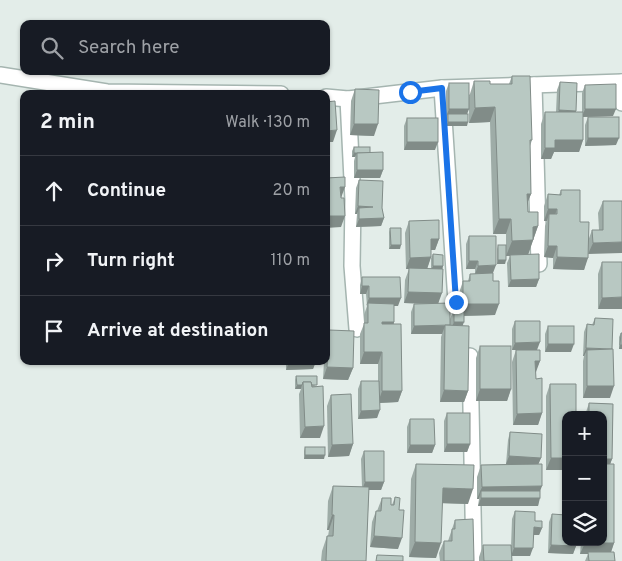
<!DOCTYPE html>
<html lang="en">
<head>
<meta charset="utf-8">
<style>
	body { margin:0; font-family:Overpass,sans-serif; background:#242831; color:#f1f3f6 }
	.controls { position:absolute; right:15px; bottom:15px; display:grid; overflow:hidden; border-radius:10px; box-shadow:0 1px 4px #0004 }
	.controls button { width:45px; height:45px; display:grid; place-items:center; padding:0; border:0; border-bottom:1px solid #363941; background:#171b24; color:#f1f3f6; font:25px sans-serif }
	.stop { position:absolute; width:15px; height:15px; margin:-11px; border:4px solid #1a73e8; border-radius:50%; background:#fff }
	.stop.end { background:#1a73e8; border-color:#fff; box-shadow:0 1px 5px #0008 }
	.list { margin:0; padding:0; list-style:none }
	h2 { display:flex; justify-content:space-between; align-items:center; height:65px; margin:0; padding:0 20px; font-size:21px }
	h2 small { font-size:16px; font-weight:400; color:#9ea1a6 }
	.list li { display:grid; grid-template-columns:32px 1fr auto; gap:15px; align-items:center; box-sizing:border-box; height:70px; padding:0 20px; border-top:1px solid #363941 }
	.list b { display:block; font-size:19px; white-space:nowrap }
	.list em { font-size:16px; font-style:normal; color:#9ea1a6 }
	.icon { flex:none; width:28px; height:28px; fill:none; stroke:currentColor; stroke-width:2; stroke-linecap:round; stroke-linejoin:round }
	.map { position:relative; flex:none; width:622px; height:561px; overflow:hidden }
	.search { position:absolute; background:#171b24; box-shadow:0 1px 4px #0004; left:20px; top:20px; width:310px; height:55px; display:flex; align-items:center; gap:12px; box-sizing:border-box; padding:0 18px; border-radius:10px; color:#9ea1a6; font-size:19px }
	.panel { position:absolute; background:#171b24; box-shadow:0 1px 4px #0004; left:20px; top:90px; width:310px; height:275px; border-radius:10px }
	.map>svg:first-child { display:block }
</style>
</head>
<body>
<div class="map">
<svg width="622" height="561" viewBox="0 0 622 561">
	<rect width="100%" height="100%" fill="#e3ede9"/>
	<g fill="none" stroke-linecap="round" stroke-linejoin="round">
		<g stroke="#a5b5b0" stroke-width="18">
			<g id="minor">
				<polyline points="0,75 107,92 281,94"/>
				<polyline points="622,82 622,103"/>
				<polyline points="534,85 539,264"/>
				<polyline points="442,88 456,302"/>
				<polyline points="326,97 348,99 442,88 622,82"/>
				<polyline points="348,99 353,200 352,266 357,329"/>
				<polyline points="470,356 474,561"/>
			</g>
		</g>
		<use href="#minor" stroke="#fff" stroke-width="15"/>
	</g>
	<g fill="#9eaca7">
		<polygon points="512,76 532,140 530,146 531,194 527,203 528,212 538,226 528,254 539,279 536,287 508,287 507,263 510,256 506,256 505,264 497,264 497,249 498,245 506,245 506,234 493,234 490,122 469,123 469,97 474,81 490,84 509,84"/>
		<polygon points="560,82 576,111 576,112 582,112 582,93 585,85 613,116 583,117 583,140 579,152 554,152 551,159 541,159 541,124 545,112 556,112 557,90"/>
		<polygon points="449,83 467,114 467,126 446,126 446,91"/>
		<polygon points="355,89 374,136 350,135 351,101"/>
		<polygon points="588,117 616,145 585,146 585,125"/>
		<polygon points="407,118 435,150 404,150 404,126"/>
		<polygon points="354,147 370,153 383,170 380,178 354,178 354,161 355,157 352,157 352,151"/>
		<polygon points="359,180 382,208 384,218 381,226 356,227 357,214 355,214 356,188"/>
		<polygon points="561,190 580,222 588,241 592,230 599,230 598,213 603,201 622,201 588,254 584,270 553,269 553,258 544,257 545,226 547,221 544,221 544,206 548,194 559,195"/>
		<polygon points="409,221 439,239 435,250 431,250 431,257 427,269 431,269 431,258 433,254 443,266 442,269 438,304 450,319 454,309 459,309 459,293 463,281 468,281 470,274 495,315 464,316 462,326 468,391 464,402 440,402 441,337 442,334 411,334 411,312 414,304 424,304 404,303 405,280 409,269 406,269 405,233"/>
		<polygon points="390,228 400,249 389,249 389,232"/>
		<polygon points="469,236 493,273 475,274 475,269 466,269 466,244"/>
		<polygon points="602,262 622,262 598,309 598,274"/>
		<polygon points="362,277 398,306 394,306 394,324 402,391 398,402 380,403 377,418 358,419 358,389 361,381 378,381 378,364 360,364 360,334 364,324 364,315 367,306 366,294 360,294 360,285"/>
		<polygon points="595,318 610,398 583,398 583,361 584,356 583,356 584,332 587,324 592,325"/>
		<polygon points="515,321 537,350 540,361 535,372 536,379 542,413 538,425 513,425 512,362 516,350 512,350 512,329"/>
		<polygon points="548,326 571,352 545,352 545,334"/>
		<polygon points="329,330 353,368 348,380 323,379 324,361 326,361 326,337"/>
		<polygon points="621,333 622,333 622,349 619,349 619,337"/>
		<polygon points="480,346 511,389 507,401 476,401 476,358"/>
		<polygon points="286,361 316,361 313,369 286,370"/>
		<polygon points="296,376 316,386 320,438 300,438 299,394 301,389 295,389 295,380"/>
		<polygon points="550,384 566,415 566,470 546,470 546,396"/>
		<polygon points="331,395 353,444 349,456 328,457 327,406"/>
		<polygon points="589,403 613,404 612,459 610,464 614,464 614,543 611,552 614,552 615,561 585,561 588,554 580,554 581,542 603,542 603,415 585,415"/>
		<polygon points="447,413 470,444 467,452 444,452 444,421"/>
		<polygon points="410,419 435,445 432,453 407,453 407,427"/>
		<polygon points="510,432 541,458 538,464 540,491 538,506 478,506 479,499 477,499 477,477 481,465 516,464 506,464 508,440"/>
		<polygon points="305,447 324,459 304,459 304,451"/>
		<polygon points="364,451 384,482 381,490 369,490 366,561 321,561 322,551 327,536 328,536 329,530 327,530 328,501 333,486 362,487 361,459"/>
		<polygon points="416,464 468,504 442,503 436,558 409,557 411,479"/>
		<polygon points="395,497 398,549 370,547 372,522 376,511 377,511 382,498 392,505"/>
		<polygon points="515,511 535,521 542,528 539,535 534,535 530,556 512,556 512,561 479,561 479,557 483,545 511,547 512,519"/>
		<polygon points="552,514 576,546 573,554 548,553 549,522"/>
		<polygon points="455,520 474,561 440,561 439,553 444,541 448,541"/>
	</g>
	<g fill="#818c88">
		<polygon points="193,71 206,71 192,74"/>
		<polygon points="495,107 490,122 469,123 475,108"/>
		<polygon points="449,109 469,109 466,117 448,114 446,117"/>
		<polygon points="585,109 616,109 613,116 582,117"/>
		<polygon points="559,110 576,111 573,119 556,118"/>
		<polygon points="448,122 468,122 467,126 446,126"/>
		<polygon points="354,124 378,124 374,136 350,135"/>
		<polygon points="337,130 333,142 326,142 326,131"/>
		<polygon points="588,138 619,138 616,145 585,146"/>
		<polygon points="555,140 583,140 579,152 554,152 551,159 541,159 545,148"/>
		<polygon points="407,142 438,142 435,150 404,150"/>
		<polygon points="354,153 357,153 355,157 352,157"/>
		<polygon points="357,170 383,170 380,178 354,178"/>
		<polygon points="340,187 345,187 341,198"/>
		<polygon points="527,194 531,194 525,209"/>
		<polygon points="358,206 373,207 359,208 357,214 355,214"/>
		<polygon points="548,209 557,209 553,221 549,214 547,221 544,221"/>
		<polygon points="326,216 345,216 341,227 326,228"/>
		<polygon points="384,218 381,226 356,227 359,219"/>
		<polygon points="499,219 511,219 506,234 493,234"/>
		<polygon points="538,226 528,255 506,256 512,241 533,227"/>
		<polygon points="431,239 439,239 435,250 427,250"/>
		<polygon points="622,242 622,253 588,254 593,243"/>
		<polygon points="391,245 401,245 400,249 389,249"/>
		<polygon points="548,246 557,246 553,258 544,257"/>
		<polygon points="431,257 427,269 406,269 410,258"/>
		<polygon points="557,257 588,258 584,270 553,269"/>
		<polygon points="498,260 506,260 505,264 497,264"/>
		<polygon points="469,261 478,261 475,269 466,269"/>
		<polygon points="496,265 493,273 475,274 478,266"/>
		<polygon points="433,266 443,266 442,270 431,270"/>
		<polygon points="539,279 536,287 508,287 511,280"/>
		<polygon points="362,286 369,286 366,294 360,294"/>
		<polygon points="408,292 442,293 438,304 404,303"/>
		<polygon points="622,297 622,309 598,309 602,298"/>
		<polygon points="369,298 401,298 398,306 368,306 368,303 366,306"/>
		<polygon points="463,304 499,304 495,315 459,316"/>
		<polygon points="382,322 394,322 390,334 377,334"/>
		<polygon points="454,322 464,322 460,333 449,334"/>
		<polygon points="414,326 445,326 442,334 411,334"/>
		<polygon points="540,342 537,350 512,350 515,343"/>
		<polygon points="548,344 574,344 571,352 545,352"/>
		<polygon points="620,345 622,345 622,349 619,349"/>
		<polygon points="586,348 612,350 587,350 584,356 583,356"/>
		<polygon points="364,352 382,352 378,364 360,364"/>
		<polygon points="316,361 313,369 286,370 289,362"/>
		<polygon points="535,361 540,361 536,372 531,372"/>
		<polygon points="327,367 353,368 348,380 323,379"/>
		<polygon points="297,385 302,385 301,389 295,389"/>
		<polygon points="587,386 614,386 610,398 583,398"/>
		<polygon points="480,389 511,389 507,401 476,401"/>
		<polygon points="444,390 468,391 464,402 440,402"/>
		<polygon points="382,391 402,391 398,402 378,403"/>
		<polygon points="380,410 377,418 358,419 361,411"/>
		<polygon points="542,413 538,425 513,425 517,414"/>
		<polygon points="324,426 320,438 300,438 305,427"/>
		<polygon points="353,444 349,456 328,457 332,445"/>
		<polygon points="447,444 470,444 467,452 444,452"/>
		<polygon points="410,445 435,445 432,453 407,453"/>
		<polygon points="305,455 325,455 324,459 304,459"/>
		<polygon points="509,456 541,458 538,465 506,464"/>
		<polygon points="551,458 566,458 566,470 546,470"/>
		<polygon points="603,459 612,459 608,470 603,470"/>
		<polygon points="365,482 384,482 381,490 362,490"/>
		<polygon points="542,486 538,497 540,498 538,506 478,506 481,498 481,491 479,499 477,499 482,487"/>
		<polygon points="443,488 473,489 468,504 437,503"/>
		<polygon points="332,515 334,515 329,530 327,530"/>
		<polygon points="534,527 542,528 539,535 531,535"/>
		<polygon points="374,536 402,538 398,549 370,547"/>
		<polygon points="415,542 441,543 436,558 409,557"/>
		<polygon points="585,543 614,543 610,555 588,552 588,554 580,554"/>
		<polygon points="551,545 576,546 573,554 548,553"/>
		<polygon points="514,548 533,548 530,556 511,556"/>
	</g>
	<g fill="#b8c8c2" stroke="#818c88">
		<polygon points="512,76 530,76 532,140 530,140 531,194 527,194 528,212 538,212 538,226 533,227 533,240 512,241 511,219 499,219 495,107 475,108 474,81 490,81 490,84 512,84"/>
		<polygon points="560,82 577,83 576,111 559,110"/>
		<rect x="449" y="83" width="20" height="26"/>
		<polygon points="616,84 616,109 585,109 585,85"/>
		<polygon points="355,89 379,90 378,124 354,124"/>
		<polygon points="205,91 241,92 241,94 205,94"/>
		<polygon points="335,101 337,130 326,131 326,102"/>
		<polygon points="545,112 583,112 583,140 555,140 555,148 545,148"/>
		<rect x="448" y="114" width="20" height="8"/>
		<rect x="588" y="117" width="31" height="21"/>
		<rect x="407" y="118" width="31" height="24"/>
		<rect x="354" y="147" width="16" height="6"/>
		<polygon points="383,152 383,170 357,170 357,153"/>
		<polygon points="345,177 345,187 340,187 341,198 344,198 345,216 326,216 326,178"/>
		<polygon points="359,180 383,181 382,208 384,218 359,219 359,208 373,207 358,206"/>
		<polygon points="561,190 580,190 580,222 589,222 588,258 557,257 557,246 548,246 549,214 557,214 557,209 548,209 548,194 561,195"/>
		<polygon points="603,201 622,201 622,242 593,243 592,230 603,230"/>
		<polygon points="439,220 439,239 431,239 431,257 410,258 409,221"/>
		<polygon points="390,228 401,228 401,245 391,245"/>
		<polygon points="469,236 496,236 496,265 478,266 478,261 469,261"/>
		<rect x="498" y="245" width="8" height="15"/>
		<polygon points="433,254 443,255 443,266 433,266"/>
		<polygon points="539,254 539,279 511,280 510,255"/>
		<polygon points="602,262 622,262 622,297 602,298"/>
		<polygon points="409,268 443,269 442,293 408,292"/>
		<polygon points="493,273 493,281 499,281 499,304 463,304 463,281 470,281 470,274"/>
		<polygon points="362,277 400,277 401,298 369,298 369,286 362,286"/>
		<polygon points="368,303 394,304 394,322 382,322 382,324 401,324 402,391 382,391 382,352 364,352 364,323 368,323"/>
		<polygon points="450,303 450,325 414,326 414,304"/>
		<rect x="454" y="309" width="10" height="13"/>
		<polygon points="595,318 613,319 612,349 586,348 587,324 594,325"/>
		<polygon points="515,321 540,321 540,342 515,343"/>
		<polygon points="445,325 469,326 468,391 444,390"/>
		<rect x="548" y="326" width="26" height="18"/>
		<polygon points="329,330 354,331 353,368 327,367"/>
		<polygon points="621,333 622,333 622,345 620,345"/>
		<rect x="480" y="346" width="31" height="43"/>
		<polygon points="613,349 614,386 587,386 587,350"/>
		<polygon points="516,350 540,350 540,361 535,361 536,379 542,378 542,413 517,414"/>
		<polygon points="296,376 317,376 317,385 312,385 311,382 303,382 302,385 297,385"/>
		<polygon points="361,381 379,381 380,410 361,411"/>
		<polygon points="303,382 311,382 312,387 323,386 324,426 305,427"/>
		<polygon points="550,384 576,384 576,415 566,415 566,458 551,458"/>
		<polygon points="351,394 353,444 332,445 331,395"/>
		<polygon points="589,403 613,404 612,459 603,459 603,415 589,415"/>
		<rect x="447" y="413" width="23" height="31"/>
		<polygon points="410,419 434,419 435,445 410,445"/>
		<polygon points="510,432 542,434 541,458 509,456"/>
		<rect x="305" y="447" width="20" height="8"/>
		<polygon points="364,451 384,451 384,482 365,482"/>
		<polygon points="416,464 474,465 473,489 443,488 441,543 415,542"/>
		<polygon points="542,464 542,486 482,487 481,465"/>
		<polygon points="603,464 614,464 614,543 585,543 603,542"/>
		<polygon points="333,486 369,487 366,561 326,561 327,536 333,536 334,515 332,515"/>
		<rect x="481" y="491" width="59" height="7"/>
		<polygon points="395,497 400,498 399,510 404,510 402,538 374,536 376,511 381,511 382,498 391,498 391,505 394,505"/>
		<polygon points="515,511 535,512 535,521 542,521 542,528 534,527 533,548 514,548"/>
		<polygon points="552,514 566,515 566,542 576,542 576,546 551,545"/>
		<polygon points="473,519 474,561 444,561 444,541 452,541 452,529 455,529 455,520"/>
		<polygon points="483,545 511,545 512,561 484,561"/>
		<polygon points="588,552 614,552 615,561 589,561"/>
		<polygon points="377,555 403,556 403,561 376,561"/>
	</g>
	<g fill="none" stroke-linecap="round" stroke-linejoin="round">
		<polyline stroke="#1a73e8" stroke-width="6" points="410,92 442,88 456,302"/>
	</g>
</svg>
<div class="controls">
<button>+</button>
<button>−</button>
<button><svg class="icon" aria-label="layers" viewBox="0 0 24 24"><path d="M12 4l9 5-9 5-9-5zM3 14l9 5 9-5"/></svg></button>
</div>
<div class="stop" style="left:410px;top:92px"></div>
<div class="stop end" style="left:456px;top:302px"></div>
<div class="search"><svg class="icon" aria-label="search" viewBox="0 0 24 24"><circle cx="10" cy="10" r="6"/><path d="M15 15l6 6"/></svg>Search here</div>
<section class="panel">
<h2>2 min<small>Walk · 130 m</small></h2>
<ul class="list">
<li><svg class="icon" aria-label="ahead" viewBox="0 0 24 24"><path d="M12 20V5M6 11l6-6 6 6"/></svg><div><b>Continue</b></div><em>20 m</em></li>
<li><svg class="icon" aria-label="right" viewBox="0 0 24 24"><path d="M7 20v-9h11M14 6l5 5-5 5"/></svg><div><b>Turn right</b></div><em>110 m</em></li>
<li><svg class="icon" aria-label="arrive" viewBox="0 0 24 24"><path d="M6 21V4h12l-3 4 3 4H6"/></svg><div><b>Arrive at destination</b></div></li>
</ul>
</section>
</div>
</body>
</html>
